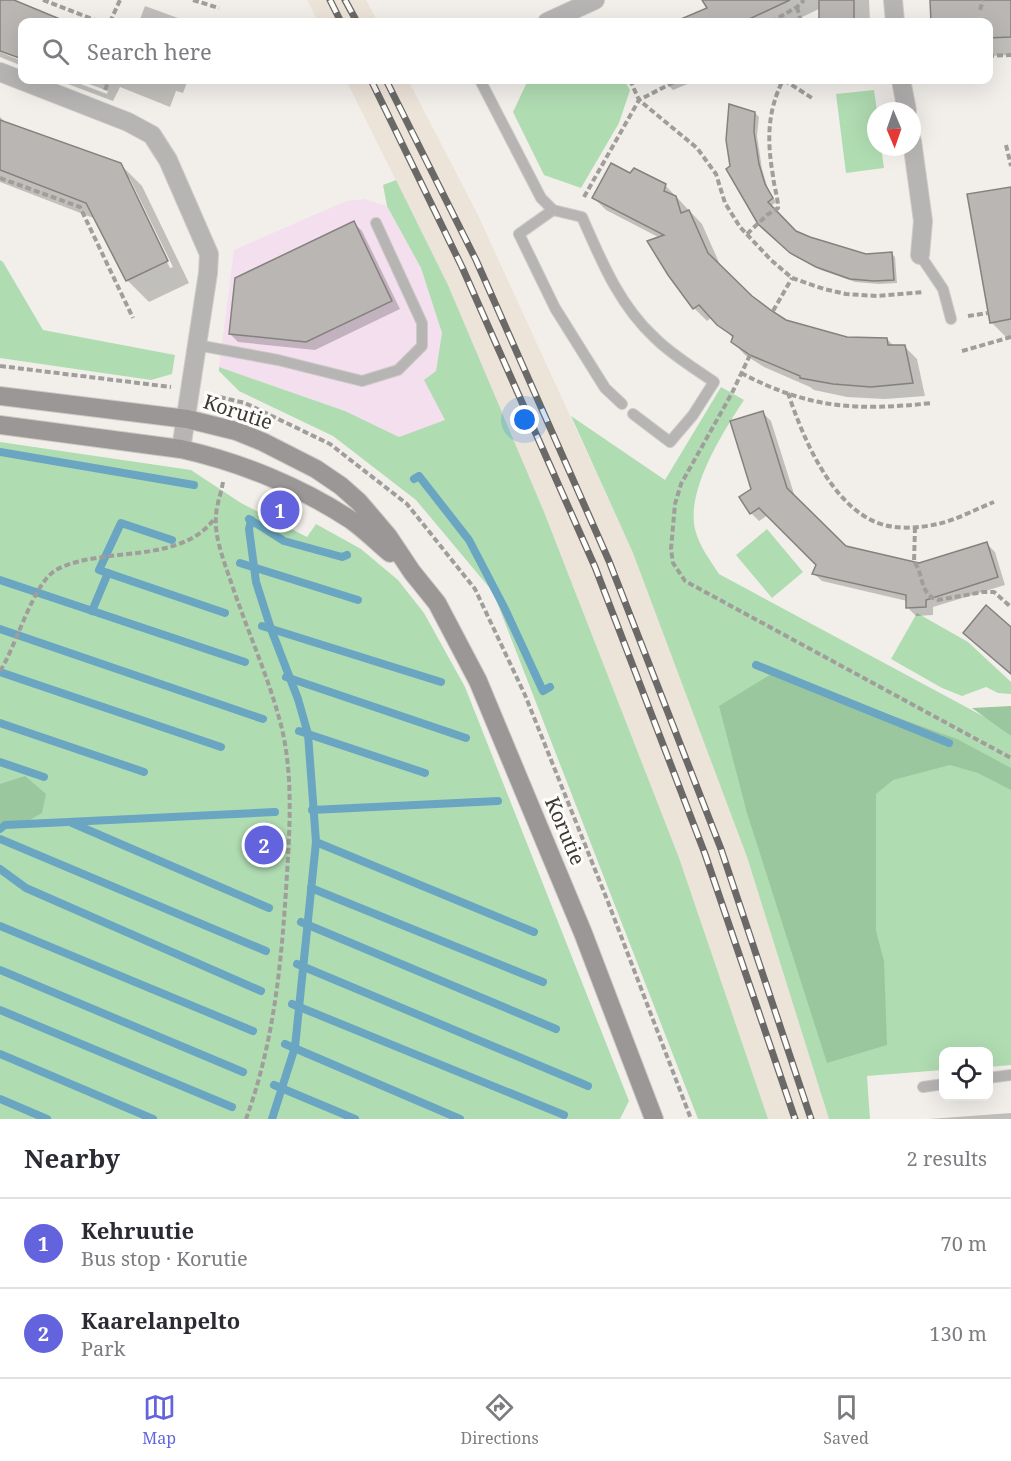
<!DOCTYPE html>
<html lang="en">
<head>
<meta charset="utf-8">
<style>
	body { margin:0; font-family:"Noto Serif",serif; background:#f7f7f7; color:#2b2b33 }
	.controls { position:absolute; right:18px; bottom:18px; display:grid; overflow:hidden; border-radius:12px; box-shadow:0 6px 24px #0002 }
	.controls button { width:54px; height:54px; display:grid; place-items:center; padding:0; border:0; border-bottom:2px solid #e1e1e2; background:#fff; color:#2b2b33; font:30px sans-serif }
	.compass { position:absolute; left:867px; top:102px; width:54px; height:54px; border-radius:50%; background:#fff; box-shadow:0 6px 24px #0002; rotate:178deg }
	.you { position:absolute; left:525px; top:420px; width:21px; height:21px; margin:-15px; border:4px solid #fff; border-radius:50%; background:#1a73e8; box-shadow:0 0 0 9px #1a73e833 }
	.badge { display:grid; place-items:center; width:39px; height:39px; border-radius:50%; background:#6364dd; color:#fff; font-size:20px; font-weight:700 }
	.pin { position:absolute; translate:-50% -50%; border:3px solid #fff; box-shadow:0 2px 6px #0006 }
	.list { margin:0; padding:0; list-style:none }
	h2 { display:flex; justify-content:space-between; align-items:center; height:78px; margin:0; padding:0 24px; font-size:26px }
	h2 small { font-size:20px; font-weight:400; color:#7c7c81 }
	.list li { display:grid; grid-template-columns:39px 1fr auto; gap:18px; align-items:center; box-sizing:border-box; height:90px; padding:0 24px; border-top:2px solid #e1e1e2 }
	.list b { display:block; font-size:22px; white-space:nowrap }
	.list p { margin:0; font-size:20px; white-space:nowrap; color:#7c7c81 }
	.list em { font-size:20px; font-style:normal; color:#7c7c81 }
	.icon { flex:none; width:33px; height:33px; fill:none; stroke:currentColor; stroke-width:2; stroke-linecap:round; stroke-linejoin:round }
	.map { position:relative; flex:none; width:1011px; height:1119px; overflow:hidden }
	.search { position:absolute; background:#fff; box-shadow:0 6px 24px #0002; left:18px; right:18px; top:18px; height:66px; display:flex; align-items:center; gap:15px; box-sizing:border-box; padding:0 21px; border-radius:12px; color:#7c7c81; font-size:22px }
	.sheet { height:258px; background:#fff }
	nav { display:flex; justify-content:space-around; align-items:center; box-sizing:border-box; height:84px; border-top:2px solid #e1e1e2; background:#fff; font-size:16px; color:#7c7c81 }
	nav a { display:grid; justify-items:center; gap:3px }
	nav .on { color:#6364dd }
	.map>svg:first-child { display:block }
</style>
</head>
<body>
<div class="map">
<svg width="1011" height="1119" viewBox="0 0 1011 1119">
	<rect width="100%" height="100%" fill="#f2efeb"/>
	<polygon fill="#f3dfee" points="364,199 387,206 421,268 442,333 436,371 446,420 399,437 345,411 219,367 234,250 346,201"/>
	<g fill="#ece3d9">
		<polygon points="307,0 366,0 378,22 318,22"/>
		<polygon points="346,80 408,80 477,213 633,553 747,857 829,1119 760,1119 575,591 448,285"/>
	</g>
	<g fill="#b0dcb2">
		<polygon points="528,80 624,80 630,90 619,123 581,188 544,175 513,112"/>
		<polygon points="874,90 877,111 876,147 881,147 884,168 846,173 836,94"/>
		<polygon points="396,180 448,285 544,512 679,858 768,1119 698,1119 493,592 416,500 333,436 239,391 219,371 219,367 345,411 399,437 445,420 424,380 436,371 442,333 421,268 387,206 383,185"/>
		<polygon points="0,260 3,262 43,330 175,355 172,374 151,380 0,358"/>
		<path d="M721 387 744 400C723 432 686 490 695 529 699 546 710 560 719 574L994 722 1011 736V1065L989 1067 988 1052H944L943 1070 867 1076 870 1119H829L747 857 633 553 571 416 665 480Z"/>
		<polygon points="0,442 191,470 241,503 307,537 316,524 361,549 398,580 424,613 465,687 629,1101 620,1119 0,1119"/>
		<polygon points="767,529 803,572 772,598 736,555"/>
		<polygon points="917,613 968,642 1011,682 1011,694 998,693 986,687 962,696 942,688 891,659"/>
	</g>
	<g fill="#9bc79e">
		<polygon points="773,673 957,739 1011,768 1011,790 978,773 950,765 893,780 876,794 876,931 884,961 887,1045 827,1063 747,813 719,706"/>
		<polygon points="1011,706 1011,736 972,708"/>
		<polygon points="25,776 46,794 42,813 21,825 0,829 0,784"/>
	</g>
	<g fill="#0003" fill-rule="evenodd">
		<polygon points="0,0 10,0 68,22 22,22 22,58 0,49"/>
		<polygon points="708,0 869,0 870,22 821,22 821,8 792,22 678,22 709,9"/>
		<polygon points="932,0 1011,0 1011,55 988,56 988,22 933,22"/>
		<polygon points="145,6 189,22 139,22"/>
		<polygon points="0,52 22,61 22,66 0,57"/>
		<polygon points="57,80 70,80 107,94 108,91 78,80 188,80 183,93 176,91 170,107 120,87 113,101"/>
		<polygon points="657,80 697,80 673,90 664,81 660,83"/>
		<polygon points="755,113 759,117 757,136 762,169 768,189 776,202 770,207 796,232 809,239 866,256 891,253 895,257 897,283 879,284 855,282 821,270 795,256 759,223 732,166"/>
		<path d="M0 117 7 124 120 164 142 186 189 283 149 302 127 280 96 219 0 182ZM127 179H130L173 267 170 268Z"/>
		<polygon points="631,175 665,185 702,224 721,267 751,298 786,321 847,338 887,339 894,346 904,346 917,359 925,396 885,399 847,397 814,390 810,387 764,367 745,355 733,342 734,339 712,317 707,321 694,308 660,238 606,210 594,198"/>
		<polygon points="1011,188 1011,338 1008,339 991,322"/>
		<polygon points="354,223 362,231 400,309 315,350 238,342 230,334"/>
		<polygon points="763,413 771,421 795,497 845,548 919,565 987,544 995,552 1005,585 933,607 933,615 916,616 908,608 907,601 822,581 814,574 818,565 768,515 759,521 751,513"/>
		<polygon points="1011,1113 1011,1119 929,1119"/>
	</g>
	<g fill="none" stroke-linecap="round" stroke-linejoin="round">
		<g stroke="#6aa6c2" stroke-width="8">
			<polyline points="0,452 194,485"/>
			<polyline points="414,479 419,476 469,540 504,607 543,691 550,687"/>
			<polyline points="249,519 284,541 342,557 347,555"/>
			<polyline points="251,520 249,529 256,582 271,629 298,699 308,734 316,842 295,1047 272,1119"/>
			<polyline points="172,540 121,523 99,570 225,613"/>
			<polyline points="240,563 358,600"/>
			<polyline points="0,580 245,662"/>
			<polyline points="92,611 108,573"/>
			<polyline points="262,626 441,682"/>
			<polyline points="0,629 263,719"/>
			<polyline points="756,665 949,743"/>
			<polyline points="0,672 221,747"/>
			<polyline points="286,677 466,738"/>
			<polyline points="0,723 144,772"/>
			<polyline points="299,731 425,773"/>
			<polyline points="0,762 44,777"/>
			<polyline points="312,810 498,801"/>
			<polyline points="72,823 269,908"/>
			<polyline points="0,829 5,825 275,812"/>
			<polyline points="0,839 266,951"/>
			<polyline points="316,842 534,932"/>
			<polyline points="0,869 26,888 261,991"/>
			<polyline points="311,888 543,982"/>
			<polyline points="301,922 556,1029"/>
			<polyline points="0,926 253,1031"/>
			<polyline points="297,964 588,1086"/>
			<polyline points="0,970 243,1072"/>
			<polyline points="292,1004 564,1115"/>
			<polyline points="0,1010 232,1107"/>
			<polyline points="285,1044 460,1119"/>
			<polyline points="0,1054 153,1119"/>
			<polyline points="274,1085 355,1119"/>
			<polyline points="0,1099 47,1119"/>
		</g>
	</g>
	<g fill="#bab6b3" stroke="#85817e" stroke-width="1.5">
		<polygon points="0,0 14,0 67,22 22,22 22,59 0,51"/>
		<polygon points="702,0 790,0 743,22 674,22 707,8"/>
		<rect x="819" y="0" width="35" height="22"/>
		<polygon points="930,0 1011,0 1011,37 988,38 988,22 931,22"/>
		<polygon points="729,104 755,112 754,132 759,164 765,184 773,198 768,202 796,231 810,237 866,254 892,252 894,280 874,281 850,279 816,267 790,253 758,224 726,169 730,166 726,140"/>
		<polygon points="0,120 121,163 168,261 126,281 86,203 0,170"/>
		<polygon points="611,163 630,173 634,168 666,184 664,191 676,196 681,213 689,210 708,253 752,296 772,311 786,320 847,337 887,338 888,345 905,345 913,383 871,387 833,384 800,378 800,376 750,355 731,342 733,336 717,325 699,305 693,309 668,275 647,241 664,235 592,198"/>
		<polygon points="1011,187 1011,319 990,323 967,194"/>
		<polygon points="354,221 392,301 306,342 229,334 235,278"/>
		<polygon points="763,411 787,488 846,546 919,563 987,542 998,577 926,600 926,607 906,608 906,595 812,574 816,565 759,508 750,514 739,497 751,489 730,421"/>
		<polygon points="986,605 1011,627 1011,674 963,633"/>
	</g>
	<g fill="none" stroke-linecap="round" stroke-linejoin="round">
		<g stroke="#cdcbc7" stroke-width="12">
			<g id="lane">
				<path d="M480 80 541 198 553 210 582 217C601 260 619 305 655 338 672 355 694 368 714 382L693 415 670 442 633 414"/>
				<polyline points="553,210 519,234 555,308 605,388 622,404"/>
				<polyline points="920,255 943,289 951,319"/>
				<polyline points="197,345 278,360 362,381 398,370 422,346 422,323 376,223"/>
				<polyline points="988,1078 1011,1075"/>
				<polyline points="923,1087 944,1084"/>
			</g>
		</g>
		<g stroke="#cdcbc7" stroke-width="20">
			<g id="street">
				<polyline points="893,0 895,22"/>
				<polyline points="547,22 595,0"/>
				<polyline points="0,72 128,122 152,135 168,160 209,254 208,273 181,449"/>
				<polyline points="901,80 907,111"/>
				<polyline points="912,141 923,221 920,255"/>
			</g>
		</g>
		<g stroke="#cdcbc7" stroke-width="20">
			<g id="secondary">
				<polyline points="0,396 187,419 236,431 263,442 316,469 341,486 359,502 388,536 412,572 437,603 478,681 583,933 654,1119"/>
				<path d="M0 425 181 449C240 462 301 487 351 520 365 530 377 542 390 553"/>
			</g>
		</g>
		<g stroke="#a09e9b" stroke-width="4" stroke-dasharray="6 3" stroke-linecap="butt">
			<polyline points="43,0 100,22"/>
			<polyline points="193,0 219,8"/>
			<polyline points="797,7 801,22"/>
			<polyline points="980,10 983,0"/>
			<polyline points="110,22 120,0"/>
			<polyline points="771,22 797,7 804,0"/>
			<polyline points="988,56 1011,55"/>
			<polyline points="630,80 639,100 697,148 716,174 725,203 740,227 771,260 792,278 824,289 846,294 877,296 923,292"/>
			<polyline points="784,80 812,98"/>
			<polyline points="105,90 109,80"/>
			<polyline points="1006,145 1011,166"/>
			<polyline points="0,178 80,207 133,318"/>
			<polyline points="584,197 639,100 678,80"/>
			<path d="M747 234 767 215 778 208C778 197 774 187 773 176 767 141 767 112 783 80"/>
			<polyline points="773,311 792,278"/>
			<polyline points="968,316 988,313"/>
			<polyline points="962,351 1011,337"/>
			<polyline points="750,355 732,393 681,484 675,504 671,549 673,563 685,581 1011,758"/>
			<polyline points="0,366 171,387"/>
			<path d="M741 373C810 409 856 411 932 403"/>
			<path d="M788 393C803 438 831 505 878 523 896 530 919 528 938 524 956 520 976 509 994 502"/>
			<polyline points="211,395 245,403 330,444 407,504 475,589 525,695 608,902 691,1119"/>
			<path d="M223 482C221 494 216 506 216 517 214 535 224 562 230 579 246 628 268 675 281 725 293 772 290 825 287 874 282 957 275 1040 246 1119"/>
			<path d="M915 527 914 562C924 573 919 595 938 600L983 592H994L1011 607"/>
			<path d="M0 671C16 647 33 583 56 570 102 545 180 566 215 518"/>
		</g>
		<use href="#lane" stroke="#b7b4b4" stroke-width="10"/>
		<use href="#street" stroke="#b7b4b4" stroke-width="18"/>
		<use href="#secondary" stroke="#9b9797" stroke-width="18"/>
		<g stroke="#6b6967" stroke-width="7">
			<g id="rail">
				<polyline points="330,0 341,22"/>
				<polyline points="345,0 357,22"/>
				<polyline points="371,80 462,267 595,567 705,854 795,1119"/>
				<polyline points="386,80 476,260 609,561 721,849 811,1119"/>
			</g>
		</g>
		<use href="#rail" stroke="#fffdfa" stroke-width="4.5" stroke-dasharray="14" stroke-linecap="butt"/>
	</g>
	<g text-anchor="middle" stroke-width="6" stroke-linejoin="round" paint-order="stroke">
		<g font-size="20" fill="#3b3938" stroke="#fffdfa">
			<text transform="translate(238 412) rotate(18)" y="7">Korutie</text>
			<text transform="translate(565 831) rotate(67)" y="7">Korutie</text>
		</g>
	</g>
</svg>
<div class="controls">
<button><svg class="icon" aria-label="locate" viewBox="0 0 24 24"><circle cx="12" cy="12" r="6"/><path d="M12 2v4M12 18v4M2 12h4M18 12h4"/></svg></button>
</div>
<svg class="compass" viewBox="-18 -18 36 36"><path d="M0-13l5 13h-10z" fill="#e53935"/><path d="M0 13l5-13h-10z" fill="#7c7c81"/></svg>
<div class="you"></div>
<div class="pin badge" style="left:280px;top:510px">1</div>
<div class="pin badge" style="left:264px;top:845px">2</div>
<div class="search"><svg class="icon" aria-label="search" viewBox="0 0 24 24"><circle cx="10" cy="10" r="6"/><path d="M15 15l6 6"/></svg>Search here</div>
</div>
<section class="sheet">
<h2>Nearby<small>2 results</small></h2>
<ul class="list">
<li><span class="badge">1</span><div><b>Kehruutie</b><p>Bus stop · Korutie</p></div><em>70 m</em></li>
<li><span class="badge">2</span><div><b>Kaarelanpelto</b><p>Park</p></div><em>130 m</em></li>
</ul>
</section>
<nav>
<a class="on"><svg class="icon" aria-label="map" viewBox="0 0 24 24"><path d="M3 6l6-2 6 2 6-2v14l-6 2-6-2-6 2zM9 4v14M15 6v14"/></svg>Map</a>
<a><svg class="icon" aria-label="directions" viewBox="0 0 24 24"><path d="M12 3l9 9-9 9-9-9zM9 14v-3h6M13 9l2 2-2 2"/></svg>Directions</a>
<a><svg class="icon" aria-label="saved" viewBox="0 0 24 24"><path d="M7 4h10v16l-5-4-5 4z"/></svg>Saved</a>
</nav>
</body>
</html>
